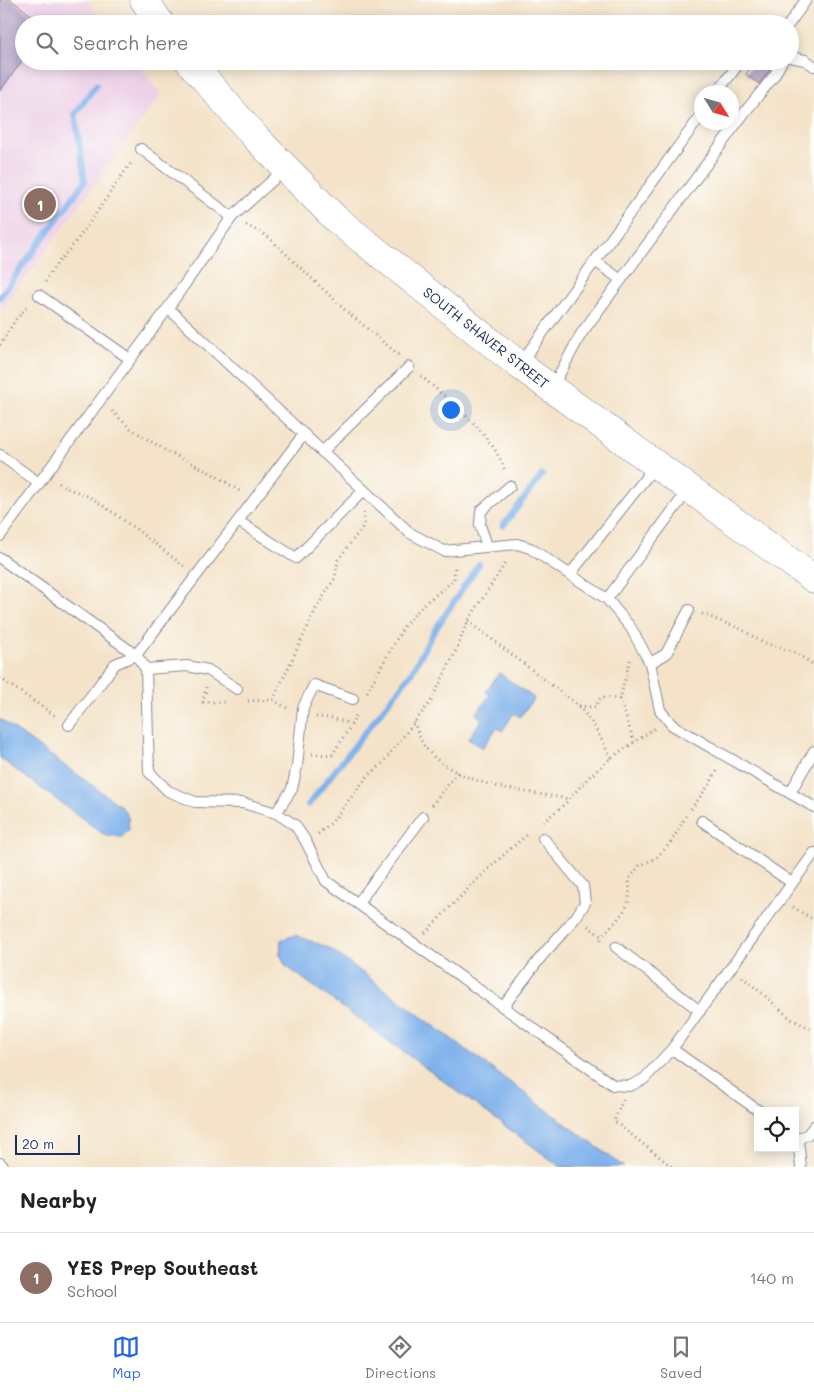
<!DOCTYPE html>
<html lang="en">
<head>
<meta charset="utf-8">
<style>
	body { margin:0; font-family:Mali,sans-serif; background:#f6f6f6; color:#222 }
	.controls { position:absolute; right:15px; bottom:15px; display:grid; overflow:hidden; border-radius:0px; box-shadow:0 2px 12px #0003 }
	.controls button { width:45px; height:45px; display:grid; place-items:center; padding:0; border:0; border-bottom:1px solid #e0e0e0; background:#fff; color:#222; font:25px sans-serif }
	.compass { position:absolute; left:694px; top:85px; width:45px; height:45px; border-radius:50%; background:#fff; box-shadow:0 2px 12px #0003; rotate:127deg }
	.scale { position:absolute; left:15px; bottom:12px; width:65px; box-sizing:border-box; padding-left:5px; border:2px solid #1b2f5e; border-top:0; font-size:14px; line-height:18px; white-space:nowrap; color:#1b2f5e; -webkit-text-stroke:4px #fdfcf7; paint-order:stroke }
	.you { position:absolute; left:450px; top:409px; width:18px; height:18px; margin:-12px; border:4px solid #fff; border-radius:50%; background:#1a73e8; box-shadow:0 0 0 8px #1a73e833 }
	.badge { display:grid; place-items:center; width:32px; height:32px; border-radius:50%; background:#2563eb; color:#fff; font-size:16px; font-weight:700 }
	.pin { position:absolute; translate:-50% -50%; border:2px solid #fff; box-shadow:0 1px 5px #0006 }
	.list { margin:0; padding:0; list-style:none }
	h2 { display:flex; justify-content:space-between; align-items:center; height:65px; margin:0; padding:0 20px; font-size:21px }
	h2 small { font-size:16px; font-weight:400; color:#767676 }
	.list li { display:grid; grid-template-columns:32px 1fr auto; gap:15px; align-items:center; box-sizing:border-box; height:90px; padding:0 20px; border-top:1px solid #e0e0e0 }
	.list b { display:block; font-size:19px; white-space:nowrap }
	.list p { margin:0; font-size:16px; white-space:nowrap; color:#767676 }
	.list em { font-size:16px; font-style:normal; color:#767676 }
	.icon { flex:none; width:28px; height:28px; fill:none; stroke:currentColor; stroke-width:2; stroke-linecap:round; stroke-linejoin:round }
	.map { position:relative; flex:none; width:814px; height:1167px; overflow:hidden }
	.search { position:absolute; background:#fff; box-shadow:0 2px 12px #0003; left:15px; right:15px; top:15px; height:55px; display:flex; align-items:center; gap:12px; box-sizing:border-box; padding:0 18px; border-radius:28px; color:#767676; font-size:19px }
	.sheet { height:155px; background:#fff }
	nav { display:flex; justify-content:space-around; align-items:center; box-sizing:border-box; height:70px; border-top:1px solid #e0e0e0; background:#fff; font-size:14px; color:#767676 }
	nav a { display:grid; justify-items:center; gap:2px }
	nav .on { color:#2563eb }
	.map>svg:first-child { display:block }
</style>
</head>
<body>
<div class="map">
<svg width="814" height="1167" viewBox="0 0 814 1167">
	<rect width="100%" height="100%" fill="#fdfcf7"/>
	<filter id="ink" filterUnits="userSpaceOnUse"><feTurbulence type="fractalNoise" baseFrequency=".02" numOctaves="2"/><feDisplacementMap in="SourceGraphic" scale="10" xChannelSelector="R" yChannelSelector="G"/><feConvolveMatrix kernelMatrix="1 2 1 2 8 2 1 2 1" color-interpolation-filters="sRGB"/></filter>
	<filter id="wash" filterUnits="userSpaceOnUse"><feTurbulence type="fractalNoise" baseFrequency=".0096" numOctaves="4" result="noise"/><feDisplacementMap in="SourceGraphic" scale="20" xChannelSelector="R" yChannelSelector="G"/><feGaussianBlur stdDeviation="1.12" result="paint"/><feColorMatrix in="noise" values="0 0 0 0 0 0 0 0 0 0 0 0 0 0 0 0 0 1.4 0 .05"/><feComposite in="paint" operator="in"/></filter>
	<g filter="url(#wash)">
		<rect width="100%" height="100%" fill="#f4e3c9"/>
		<polygon fill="#edd0e8" points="0,0 86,0 105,24 24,24 24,61 135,61 161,94 0,313"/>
		<g fill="#80b2ec" stroke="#4e70a5">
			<polygon points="499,673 534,698 520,717 514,713 502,731 497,728 482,748 468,739 482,719 476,714 490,695 486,692"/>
			<polygon points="0,719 122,807 128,817 129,830 122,837 106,836 0,758"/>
			<polygon points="295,935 329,948 624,1167 561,1167 286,966 280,954 281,940"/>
		</g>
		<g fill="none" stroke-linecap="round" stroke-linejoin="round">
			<g stroke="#80b2ec" stroke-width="6">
				<polyline points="0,297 85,181 75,114 96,85"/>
				<polyline points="503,526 542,475"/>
				<polyline points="308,805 410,675 433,633 479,564"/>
			</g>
		</g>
		<g id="blocks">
			<g fill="#af9dc5">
				<polygon points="0,0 11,0 43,24 24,24 24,58 0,91"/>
				<polygon points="755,61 766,61 772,66 759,84 746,74"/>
			</g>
		</g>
	</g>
	<g filter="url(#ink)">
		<use href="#blocks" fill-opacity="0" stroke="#888994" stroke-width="1"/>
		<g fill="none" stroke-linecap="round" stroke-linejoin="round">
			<g stroke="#888994" stroke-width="12">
				<g id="lane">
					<polyline points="789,24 806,0"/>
					<polyline points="790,57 805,60 814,66"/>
					<polyline points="717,92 741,61"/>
					<polyline points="141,149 232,217"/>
					<polyline points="595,261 621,280"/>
					<polyline points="39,295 130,359"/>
					<polyline points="168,308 410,533 444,551 517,544 530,548 607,599 631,628 650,663 660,710 672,725 814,807"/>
					<polyline points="520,364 702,114"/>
					<polyline points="552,388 581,334 745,112 774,76 782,61"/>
					<polyline points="322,452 409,367"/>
					<polyline points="0,455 39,483"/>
					<polyline points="238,521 296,558 364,490"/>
					<polyline points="0,536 168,308 232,217 285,169"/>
					<polyline points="487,546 480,525 481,511 510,486"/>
					<polyline points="0,558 136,655 146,669 149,772 168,791 195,802 243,803 276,813 295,825 305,840 326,881 613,1085 630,1086 644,1079 672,1049 814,853"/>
					<polyline points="571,573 655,466"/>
					<polyline points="607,599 689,489"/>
					<polyline points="650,663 666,654 689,610"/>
					<polyline points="146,669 187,666 208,670 237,689"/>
					<polyline points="69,725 115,664 136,655 304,434"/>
					<polyline points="790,793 814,751"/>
					<polyline points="276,813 292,789 297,766 303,708 314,685 353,699"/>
					<polyline points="702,821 792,883"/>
					<polyline points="358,903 423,817"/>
					<polyline points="616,947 700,1011"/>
					<polyline points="503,1007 541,957 576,917 585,903 583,886 543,838"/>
					<polyline points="672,1049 759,1111"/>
					<polyline points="795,1137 798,1139 808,1134 814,1126"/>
					<polyline points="798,1139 801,1167"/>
					<polyline points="0,1163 4,1167"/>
				</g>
			</g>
			<g stroke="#888994" stroke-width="29">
				<g id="primary">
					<polyline points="144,0 161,24"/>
					<polyline points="189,61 256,138 336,219 519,365 814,579"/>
				</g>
			</g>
			<g stroke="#888994" stroke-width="3" stroke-dasharray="1 4" stroke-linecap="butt">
				<polyline points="246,225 267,236 345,310 400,356"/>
				<path d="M45 282C55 262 73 248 85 229 101 207 115 184 132 162"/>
				<polyline points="0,345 16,319 29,305"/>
				<path d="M421 376C450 401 493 434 505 471"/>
				<polyline points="112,411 131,429 165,450 215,475 241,492"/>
				<path d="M59 483C68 491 82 492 93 499 125 520 154 543 184 566"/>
				<polyline points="702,614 741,629 762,642 796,653 814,665"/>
				<polyline points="468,621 579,706 595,727 611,758"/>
				<polyline points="630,660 620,699 634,742"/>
				<polyline points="0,678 57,717"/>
				<polyline points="206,687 203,702 226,702"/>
				<polyline points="367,692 404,626 424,604 454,580 455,565"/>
				<polyline points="273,700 317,607 335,578 338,560 364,525 364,513"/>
				<polyline points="248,701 273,700 287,708"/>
				<polyline points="579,706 595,707 601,697 620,699"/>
				<polyline points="316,717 331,718 352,724"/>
				<path d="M414 722C417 730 420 740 425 747 454 786 524 791 569 799"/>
				<polyline points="312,754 332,755 352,724 357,713"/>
				<polyline points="432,805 458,772"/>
				<polyline points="691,809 709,785 718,769"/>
				<polyline points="543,822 565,804 588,778 611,758 655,728"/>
				<polyline points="318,834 332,822 366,778 381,765 431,701 455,653 468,621 506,562"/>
				<polyline points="793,907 814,920"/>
				<polyline points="588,926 602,937 601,940"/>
				<path d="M425 933C458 899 490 865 527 835"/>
				<path d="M604 934C623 913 632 909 629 879L640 865 655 859 670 844 686 816"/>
				<polyline points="742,977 763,994 791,1019 814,1030"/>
				<polyline points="623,1100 614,1121 672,1167"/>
			</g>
			<use href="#lane" stroke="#fff" stroke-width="10"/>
			<use href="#primary" stroke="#fff" stroke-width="28"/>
		</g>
	</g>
	<g text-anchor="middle" stroke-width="4.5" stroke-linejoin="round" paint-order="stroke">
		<g font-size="14" fill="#1b2f5e" stroke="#fdfcf7">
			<text transform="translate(486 338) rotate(38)" y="5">SOUTH SHAVER STREET</text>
		</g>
	</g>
</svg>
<div class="controls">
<button><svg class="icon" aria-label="locate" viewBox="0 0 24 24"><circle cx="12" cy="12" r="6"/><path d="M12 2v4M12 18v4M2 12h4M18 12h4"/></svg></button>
</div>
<svg class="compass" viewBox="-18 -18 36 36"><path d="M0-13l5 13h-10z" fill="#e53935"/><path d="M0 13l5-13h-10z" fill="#767676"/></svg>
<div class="scale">20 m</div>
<div class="you"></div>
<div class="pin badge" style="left:40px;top:204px;background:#8d6e63">1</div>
<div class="search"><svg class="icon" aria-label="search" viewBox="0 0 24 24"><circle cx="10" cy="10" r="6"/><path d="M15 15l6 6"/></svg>Search here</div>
</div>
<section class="sheet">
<h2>Nearby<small></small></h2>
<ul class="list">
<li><span class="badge" style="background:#8d6e63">1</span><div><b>YES Prep Southeast</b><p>School</p></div><em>140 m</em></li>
</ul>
</section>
<nav>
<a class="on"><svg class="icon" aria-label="map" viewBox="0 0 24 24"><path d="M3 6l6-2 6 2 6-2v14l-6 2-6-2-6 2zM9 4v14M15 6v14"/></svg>Map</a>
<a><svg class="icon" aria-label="directions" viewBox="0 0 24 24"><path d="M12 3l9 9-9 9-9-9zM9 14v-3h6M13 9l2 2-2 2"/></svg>Directions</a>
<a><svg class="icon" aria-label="saved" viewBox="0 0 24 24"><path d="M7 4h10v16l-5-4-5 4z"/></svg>Saved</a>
</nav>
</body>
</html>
